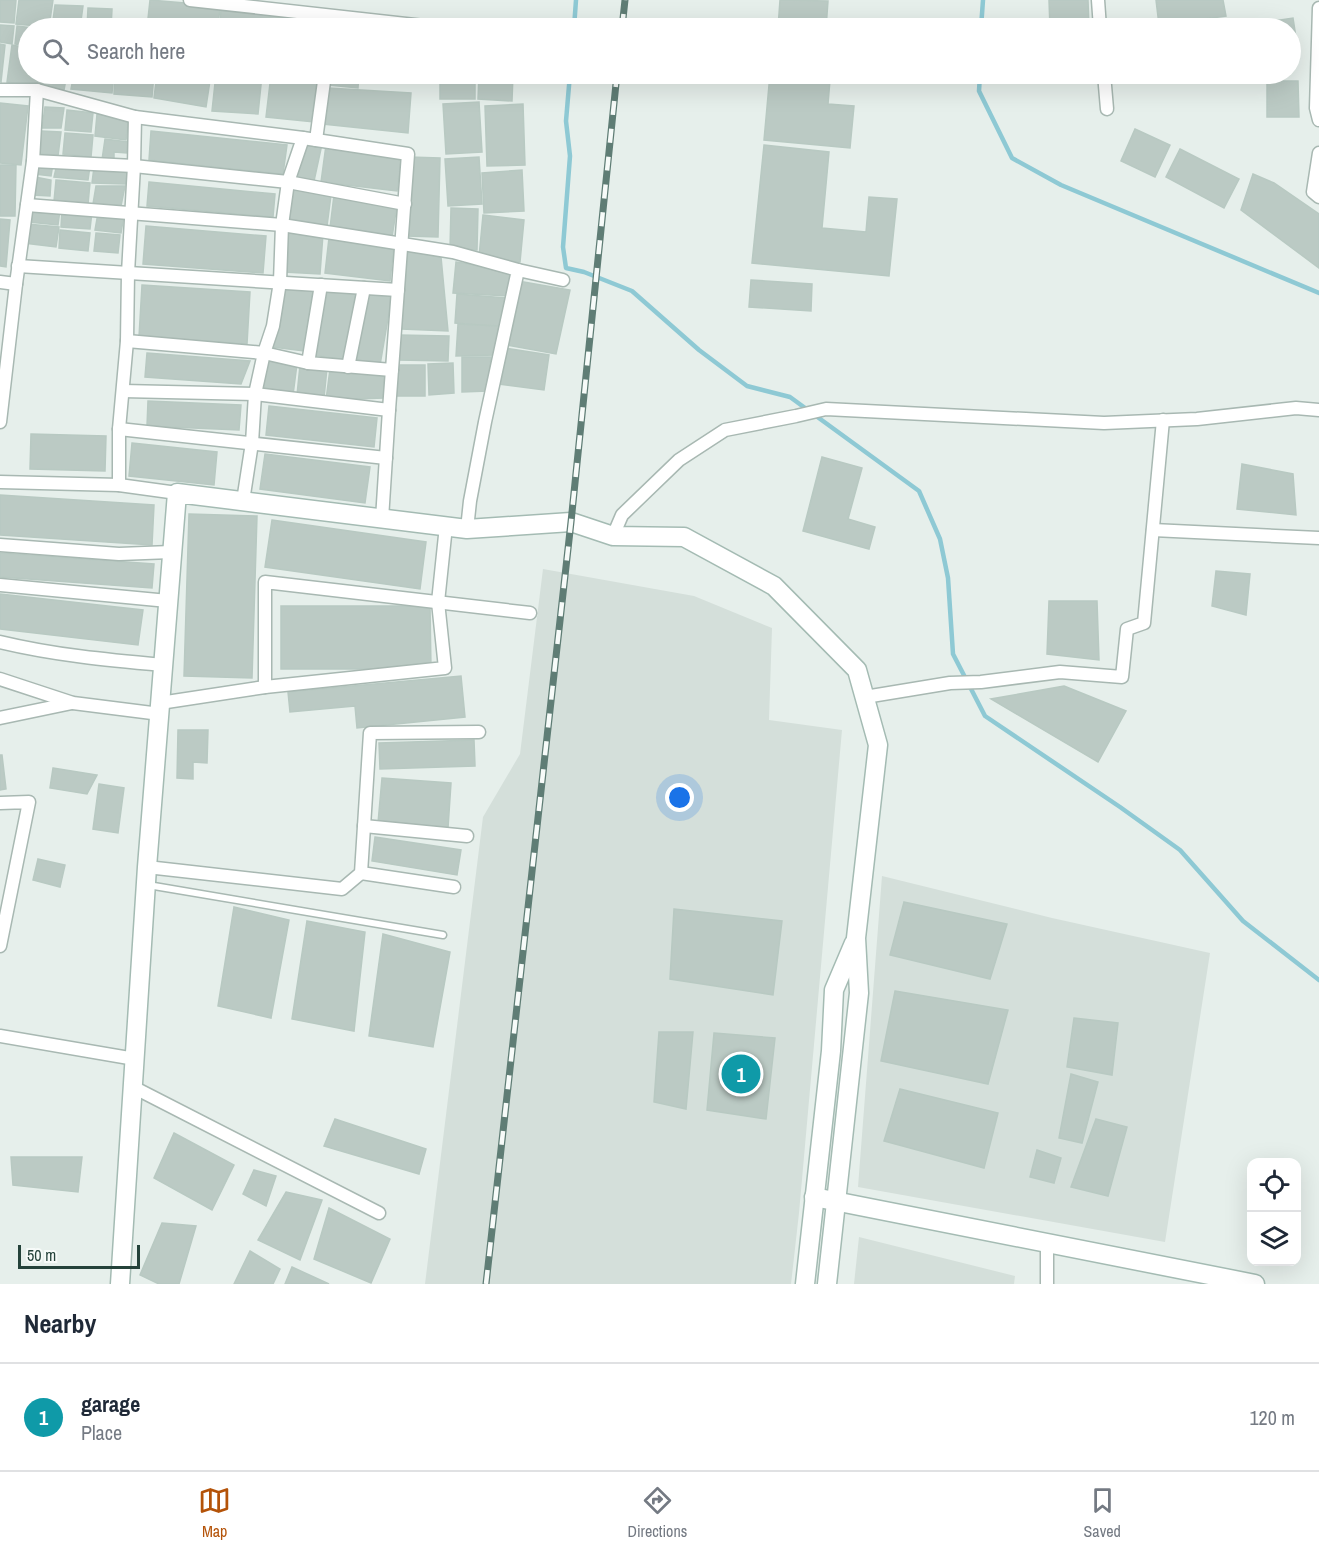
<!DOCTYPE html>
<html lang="en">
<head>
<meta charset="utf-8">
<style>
	body { margin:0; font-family:"Archivo Narrow",sans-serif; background:#f6f6f7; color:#1f2937 }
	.controls { position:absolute; right:18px; bottom:18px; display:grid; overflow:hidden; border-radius:12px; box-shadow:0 6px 24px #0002 }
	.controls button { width:54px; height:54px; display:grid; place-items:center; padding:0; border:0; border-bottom:2px solid #e0e1e3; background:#fff; color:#1f2937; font:30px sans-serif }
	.scale { position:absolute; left:18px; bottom:15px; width:122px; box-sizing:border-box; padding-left:6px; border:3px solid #24423a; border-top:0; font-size:16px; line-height:21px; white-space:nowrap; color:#24423a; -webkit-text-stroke:4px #f7fbf9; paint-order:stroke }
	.you { position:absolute; left:680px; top:798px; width:21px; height:21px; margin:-15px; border:4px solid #fff; border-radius:50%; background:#1a73e8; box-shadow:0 0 0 9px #1a73e833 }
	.badge { display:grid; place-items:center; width:39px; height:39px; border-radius:50%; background:#b45309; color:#fff; font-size:20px; font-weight:700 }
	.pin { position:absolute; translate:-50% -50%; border:3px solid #fff; box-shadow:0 2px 6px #0006 }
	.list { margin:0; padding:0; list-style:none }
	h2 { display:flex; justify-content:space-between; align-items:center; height:78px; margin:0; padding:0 24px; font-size:26px }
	h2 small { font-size:20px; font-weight:400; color:#747a83 }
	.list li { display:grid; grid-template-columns:39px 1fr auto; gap:18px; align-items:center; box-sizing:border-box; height:108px; padding:0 24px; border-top:2px solid #e0e1e3 }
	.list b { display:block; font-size:22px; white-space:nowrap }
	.list p { margin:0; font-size:20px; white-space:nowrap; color:#747a83 }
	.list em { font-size:20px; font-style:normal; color:#747a83 }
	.icon { flex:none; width:33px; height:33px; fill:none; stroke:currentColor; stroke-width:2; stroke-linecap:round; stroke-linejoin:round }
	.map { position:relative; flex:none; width:1319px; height:1284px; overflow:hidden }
	.search { position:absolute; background:#fff; box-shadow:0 6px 24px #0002; left:18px; right:18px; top:18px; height:66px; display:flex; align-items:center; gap:15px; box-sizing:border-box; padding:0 21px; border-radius:33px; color:#747a83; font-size:22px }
	.sheet { height:186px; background:#fff }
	nav { display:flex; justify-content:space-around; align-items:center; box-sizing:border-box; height:84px; border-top:2px solid #e0e1e3; background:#fff; font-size:16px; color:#747a83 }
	nav a { display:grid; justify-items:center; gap:3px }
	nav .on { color:#b45309 }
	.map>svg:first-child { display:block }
</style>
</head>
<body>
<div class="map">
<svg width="1319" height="1284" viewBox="0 0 1319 1284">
	<rect width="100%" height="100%" fill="#e6efeb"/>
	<g fill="#d4dfda">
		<polygon points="543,569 694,596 772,628 769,720 842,730 799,1213 791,1284 425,1284 483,817 520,754"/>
		<polygon points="882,876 1052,918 1210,953 1165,1242 858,1187"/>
		<polygon points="859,1237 1015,1276 1014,1284 854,1284"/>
	</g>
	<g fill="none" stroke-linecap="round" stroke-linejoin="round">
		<g stroke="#8ec9d4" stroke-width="4.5">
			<polyline points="574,28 576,0"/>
			<polyline points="981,28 983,0"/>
			<polyline points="570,74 566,121 570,156 563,247 566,268 584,272 632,291 699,350 747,386 790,397 919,491 940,539 948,578 953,654 985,716 1120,807 1180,850 1243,921 1319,980"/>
			<polyline points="980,74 979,91 1012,158 1061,185 1319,293"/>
		</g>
	</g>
	<g fill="#bbcac4" stroke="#b8c9c2" stroke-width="1.5">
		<polygon points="0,0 16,0 14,23 0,22"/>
		<polygon points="19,0 53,0 49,27 16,24"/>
		<polygon points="150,0 220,6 218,28 147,28"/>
		<polygon points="780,0 828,1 826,28 778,28"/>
		<polygon points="1049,0 1088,0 1089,28 1050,28"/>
		<polygon points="1156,0 1223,0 1226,16 1159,25"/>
		<polygon points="55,5 83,6 80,28 52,28"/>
		<polygon points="221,7 284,14 281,28 220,28"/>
		<polygon points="88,8 112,9 111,28 87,28"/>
		<polygon points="1293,18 1298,50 1290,51 1290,28 1227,28"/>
		<polygon points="336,19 365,22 364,28 335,28"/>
		<polygon points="0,25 14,26 12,44 0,42"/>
		<polygon points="17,26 33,28 28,28 28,47 15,44"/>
		<polygon points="0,44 5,45 1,82 0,81"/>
		<polygon points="12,45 28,48 28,74 67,74 64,90 7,82"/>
		<polygon points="74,74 114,74 112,93 71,89"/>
		<polygon points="115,74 154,74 152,97 114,94"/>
		<polygon points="157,74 211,74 206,107 154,98"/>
		<polygon points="216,74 262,75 258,114 212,111"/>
		<polygon points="330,74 359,74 358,88 329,85"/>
		<rect x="440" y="74" width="35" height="25"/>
		<polygon points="479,74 513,74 512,101 478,99"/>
		<polygon points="770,74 830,80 828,104 854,106 850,148 764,140"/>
		<polygon points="271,75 319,81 314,122 266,117"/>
		<polygon points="1267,81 1298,81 1299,117 1267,117"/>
		<polygon points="328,88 411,93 408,133 323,124"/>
		<polygon points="479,102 482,152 446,154 443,104"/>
		<polygon points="0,103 28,106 21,165 0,163"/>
		<polygon points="523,104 525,165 487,166 485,106"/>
		<polygon points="45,107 64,108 61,128 42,128"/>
		<polygon points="67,110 93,113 91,132 65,130"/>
		<polygon points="97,114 129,118 126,140 95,136"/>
		<polygon points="1135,129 1170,145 1155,177 1121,161"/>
		<polygon points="41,131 61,132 58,156 38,153"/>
		<polygon points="151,131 287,145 283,174 149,160"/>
		<polygon points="65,133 93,135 91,157 63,154"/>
		<polygon points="105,139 128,142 127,153 114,152 114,162 102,160"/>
		<polygon points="305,141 322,144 314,181 297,177"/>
		<polygon points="326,145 402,155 397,191 321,182"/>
		<polygon points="764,145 829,152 822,228 866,232 869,197 897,199 889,276 752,263"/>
		<polygon points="1180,149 1239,179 1224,208 1166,177"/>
		<polygon points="409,157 440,158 438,237 407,236"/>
		<polygon points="479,157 482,204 448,206 445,159"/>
		<polygon points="37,162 53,164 51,176 35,174"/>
		<polygon points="57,164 90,166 88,180 54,177"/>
		<polygon points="0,165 16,165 15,216 0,216"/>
		<polygon points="94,167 128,168 126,184 92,183"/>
		<polygon points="522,170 524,211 484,213 482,173"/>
		<polygon points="1253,174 1274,183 1319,214 1319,268 1241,210"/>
		<polygon points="35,177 51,180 50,196 33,195"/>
		<polygon points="56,180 90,183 88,204 54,201"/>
		<polygon points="149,182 275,194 273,217 147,206"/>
		<polygon points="96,186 125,186 121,206 93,204"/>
		<polygon points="292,186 331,195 327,226 289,220"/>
		<polygon points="334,195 397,205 392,237 330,228"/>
		<polygon points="31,206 60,210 58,225 29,222"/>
		<polygon points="451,208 478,209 477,250 450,249"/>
		<polygon points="62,210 92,212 90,229 61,227"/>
		<polygon points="98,213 124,215 121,233 95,230"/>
		<polygon points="483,215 524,220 520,262 479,257"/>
		<polygon points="0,219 10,220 6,267 0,266"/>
		<polygon points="27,224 59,227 56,247 24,243"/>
		<polygon points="146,226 266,236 263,273 143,264"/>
		<polygon points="60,230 90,233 88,251 59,248"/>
		<polygon points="287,232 323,234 320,274 284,272"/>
		<polygon points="96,233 120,235 118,253 94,251"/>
		<polygon points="329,238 394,245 390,281 325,273"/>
		<polygon points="405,249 441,257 448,331 402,329"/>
		<polygon points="456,262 513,271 508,296 453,293"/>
		<polygon points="751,280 812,284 811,311 749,307"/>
		<polygon points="518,281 570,290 556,354 506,345"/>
		<polygon points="142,285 250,292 247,344 139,337"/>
		<polygon points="282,286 313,291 304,351 273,347"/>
		<polygon points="324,291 359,294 345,360 313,355"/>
		<polygon points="367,292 392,295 380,365 354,360"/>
		<polygon points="457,294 506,298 504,327 455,323"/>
		<polygon points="458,324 499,326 496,355 456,356"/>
		<polygon points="399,335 449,336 448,361 398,360"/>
		<polygon points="504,348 549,355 544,390 499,384"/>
		<polygon points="147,353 250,361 241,384 145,377"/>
		<polygon points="462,357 491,357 488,391 462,392"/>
		<polygon points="266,360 297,364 293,395 262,390"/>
		<polygon points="453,363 454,393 429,395 428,364"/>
		<polygon points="300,365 327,368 324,398 297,395"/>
		<rect x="396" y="365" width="29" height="31"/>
		<polygon points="330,369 385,373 384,398 326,400"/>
		<polygon points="148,401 241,405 239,430 147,426"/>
		<polygon points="269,406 377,418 374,447 266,435"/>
		<polygon points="31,434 106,436 105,471 30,469"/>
		<polygon points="132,443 217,452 214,485 129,476"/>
		<polygon points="265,454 370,467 365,503 260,489"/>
		<polygon points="822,457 862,468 848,519 875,527 869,549 803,531"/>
		<polygon points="1242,464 1293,474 1296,515 1237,509"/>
		<polygon points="0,495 154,505 152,545 0,535"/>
		<polygon points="189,514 257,516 252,678 184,676"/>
		<polygon points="272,520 426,542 420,589 265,567"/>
		<polygon points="0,553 154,564 152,588 0,577"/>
		<polygon points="1216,571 1250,574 1246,615 1212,606"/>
		<polygon points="0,594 143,610 138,645 0,629"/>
		<polygon points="1049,601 1097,601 1099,660 1047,654"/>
		<polygon points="281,606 430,606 431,669 281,669"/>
		<polygon points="461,676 465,717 357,728 355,706 290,712 288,692"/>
		<polygon points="1064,686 1126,711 1098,762 991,699"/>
		<polygon points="178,730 208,730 207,763 193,762 193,779 177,778"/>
		<polygon points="474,740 475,766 380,769 379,743"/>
		<polygon points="0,755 2,755 6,789 0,790"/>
		<polygon points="53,768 97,775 87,794 50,788"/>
		<polygon points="382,778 451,783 448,828 378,823"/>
		<polygon points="99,784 124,788 118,833 93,829"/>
		<polygon points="375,837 461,850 457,875 372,861"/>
		<polygon points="38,859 65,865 60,887 33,880"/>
		<polygon points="904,902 1007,924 990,979 890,955"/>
		<polygon points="234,907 289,920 271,1018 218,1006"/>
		<polygon points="674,909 782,921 773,995 670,979"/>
		<polygon points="307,921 365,932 354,1031 292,1019"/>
		<polygon points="383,934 450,952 433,1047 369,1036"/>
		<polygon points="895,991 1008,1010 988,1084 881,1061"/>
		<polygon points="1074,1018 1118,1023 1112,1075 1067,1067"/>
		<polygon points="659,1032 693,1032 686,1109 654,1102"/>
		<polygon points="714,1033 775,1038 766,1119 707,1110"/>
		<polygon points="1071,1074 1098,1082 1082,1143 1059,1138"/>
		<polygon points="900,1089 998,1113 984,1168 884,1141"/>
		<polygon points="335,1119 426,1149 419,1174 324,1146"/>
		<polygon points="1096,1119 1127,1127 1108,1196 1071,1187"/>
		<polygon points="174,1133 234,1165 212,1210 154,1178"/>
		<polygon points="1037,1150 1061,1158 1054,1183 1030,1177"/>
		<polygon points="11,1157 82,1157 78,1192 13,1185"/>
		<polygon points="254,1170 276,1176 266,1206 243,1194"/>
		<polygon points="286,1192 322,1200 300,1260 258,1240"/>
		<polygon points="329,1208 390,1239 371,1283 314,1259"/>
		<polygon points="162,1223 196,1226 179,1284 159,1284 140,1275"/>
		<polygon points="250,1251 280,1269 273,1284 234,1284"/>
		<polygon points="292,1267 329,1284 285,1284"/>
	</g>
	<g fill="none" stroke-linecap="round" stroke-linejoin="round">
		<g stroke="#a8b8b2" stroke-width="9">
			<polyline id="lane" points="148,885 443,935"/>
		</g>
		<g stroke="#a8b8b2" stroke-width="15">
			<g id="street">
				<polyline points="190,0 442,28"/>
				<polyline points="1098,0 1100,28"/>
				<polyline points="1319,8 1316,108 1319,120"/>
				<polyline points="1104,74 1107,109"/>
				<polyline points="0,90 37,90 135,117 303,138 408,154 389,410 382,519"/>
				<polyline points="316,140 325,74"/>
				<polyline points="1319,153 1313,192 1319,197"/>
				<polyline points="33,161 134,166 288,182 405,204"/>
				<polyline points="27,205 282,225 453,252 518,270 485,422 470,501 467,529"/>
				<polyline points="18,266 398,290"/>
				<polyline points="518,270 563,280"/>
				<polyline points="0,282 16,284"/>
				<polyline points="127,341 264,353 308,363 392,370"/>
				<polyline points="308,363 321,285"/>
				<polyline points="348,367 364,288"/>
				<polyline points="123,391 255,394 389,410"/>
				<polyline points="0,422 16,284 33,161 37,90"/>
				<polyline points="119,429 386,458"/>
				<polyline points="0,482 119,485 177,493"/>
				<polyline points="119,485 119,429 127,341 128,273 134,166 135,117"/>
				<polyline points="243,501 252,443 255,394 264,353 273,326 280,282 282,225 288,182 303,138"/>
				<polyline points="1153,530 1319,538"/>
				<polyline points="613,536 622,515 679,460 725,430 796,416 826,409 1104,423 1197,419 1296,408 1319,410"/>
				<polyline points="0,545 119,554 171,552"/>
				<polyline points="0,585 168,601"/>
				<path d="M0 642C54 655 108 660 163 665"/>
				<polyline points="0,679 73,703 160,714"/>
				<polyline points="265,687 265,582 530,613"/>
				<polyline points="865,697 950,683 981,682 1060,672 1122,677 1127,629 1144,623 1163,420"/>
				<polyline points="160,703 265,687 445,668 438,602 446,526"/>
				<polyline points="0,718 72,703"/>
				<polyline points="0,803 29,802 0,946"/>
				<polyline points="364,826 467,836"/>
				<polyline points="147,867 342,889 361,873 370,733 479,732"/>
				<polyline points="361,873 454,887"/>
				<polyline points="0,1036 135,1059"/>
				<polyline points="133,1087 379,1213"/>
				<polyline points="1047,1284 1047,1243"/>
			</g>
		</g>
		<g stroke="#a4bbb3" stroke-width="21">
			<g id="secondary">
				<polyline points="814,1197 1255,1284"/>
				<polyline points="120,1284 147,867 177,493 467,529 571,522 613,536 684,537 774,586 857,670 878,745 856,938 859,993 827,1284"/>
				<polyline points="805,1284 831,1051 834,990 854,943"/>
			</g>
		</g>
		<use href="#lane" stroke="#fff" stroke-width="6"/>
		<use href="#street" stroke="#fff" stroke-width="12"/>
		<use href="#secondary" stroke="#fff" stroke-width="18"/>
		<g stroke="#5f7d75" stroke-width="7">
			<g id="rail">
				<polyline points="622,28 625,0"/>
				<polyline points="486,1284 571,522 617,74"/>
			</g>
		</g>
		<use href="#rail" stroke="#f7fbf9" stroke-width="4.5" stroke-dasharray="14" stroke-linecap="butt"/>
	</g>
</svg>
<div class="controls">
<button><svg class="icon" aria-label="locate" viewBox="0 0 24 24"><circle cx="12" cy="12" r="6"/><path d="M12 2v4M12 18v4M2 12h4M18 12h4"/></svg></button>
<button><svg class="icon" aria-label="layers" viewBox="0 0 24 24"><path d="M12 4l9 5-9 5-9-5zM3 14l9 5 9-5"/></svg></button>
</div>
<div class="scale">50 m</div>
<div class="you"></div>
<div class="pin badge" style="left:741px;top:1074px;background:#0f9aa8">1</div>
<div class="search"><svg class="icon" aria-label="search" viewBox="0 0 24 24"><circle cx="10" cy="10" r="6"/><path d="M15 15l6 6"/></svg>Search here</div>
</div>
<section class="sheet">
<h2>Nearby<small></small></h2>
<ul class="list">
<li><span class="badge" style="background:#0f9aa8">1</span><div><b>garage</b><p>Place</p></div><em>120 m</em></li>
</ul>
</section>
<nav>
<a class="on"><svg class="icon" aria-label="map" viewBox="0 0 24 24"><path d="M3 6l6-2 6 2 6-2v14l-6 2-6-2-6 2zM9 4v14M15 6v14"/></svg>Map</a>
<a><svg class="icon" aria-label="directions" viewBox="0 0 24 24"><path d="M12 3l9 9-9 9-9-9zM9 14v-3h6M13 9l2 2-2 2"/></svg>Directions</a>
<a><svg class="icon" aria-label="saved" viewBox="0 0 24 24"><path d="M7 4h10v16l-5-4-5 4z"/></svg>Saved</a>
</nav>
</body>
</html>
